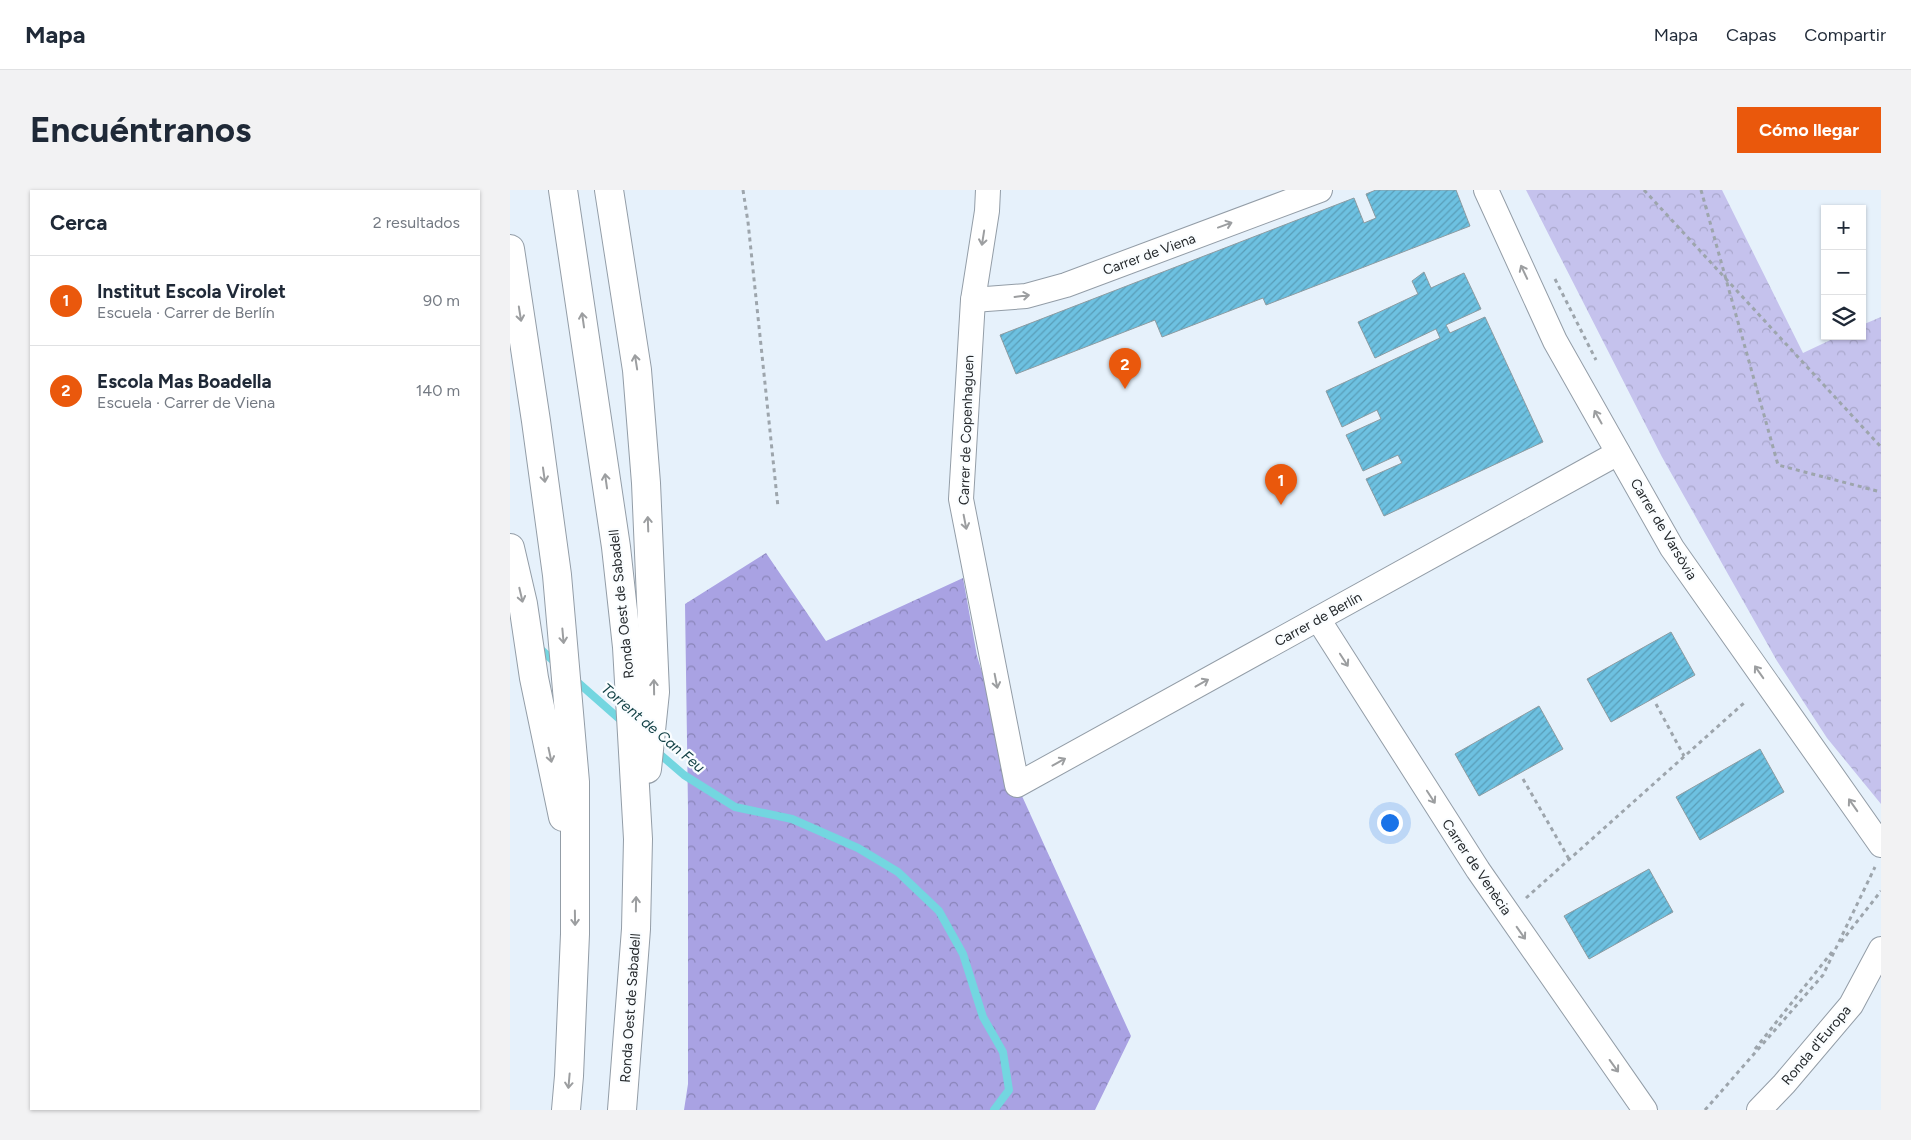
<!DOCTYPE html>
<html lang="es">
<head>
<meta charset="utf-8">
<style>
	body { margin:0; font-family:Figtree,sans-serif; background:#f2f2f3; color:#1f2937 }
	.controls { position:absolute; right:15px; top:15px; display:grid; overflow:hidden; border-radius:0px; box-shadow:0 1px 4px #0004 }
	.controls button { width:45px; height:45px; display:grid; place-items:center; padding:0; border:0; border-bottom:1px solid #e0e1e3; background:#fff; color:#1f2937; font:25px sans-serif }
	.you { position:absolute; left:879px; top:632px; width:18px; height:18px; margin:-12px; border:4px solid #fff; border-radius:50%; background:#1a73e8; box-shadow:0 0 0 8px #1a73e833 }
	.badge { display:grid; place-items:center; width:32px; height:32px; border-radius:50%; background:#ea580c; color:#fff; font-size:16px; font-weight:700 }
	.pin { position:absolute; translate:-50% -41px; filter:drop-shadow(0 1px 2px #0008) }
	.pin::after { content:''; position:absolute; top:26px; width:18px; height:15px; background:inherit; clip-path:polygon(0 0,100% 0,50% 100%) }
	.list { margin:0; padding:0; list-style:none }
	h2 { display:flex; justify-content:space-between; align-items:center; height:65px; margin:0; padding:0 20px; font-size:21px }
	h2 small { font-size:16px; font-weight:400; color:#747a83 }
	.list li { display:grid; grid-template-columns:32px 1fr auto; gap:15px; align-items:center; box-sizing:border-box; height:90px; padding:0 20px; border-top:1px solid #e0e1e3 }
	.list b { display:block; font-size:19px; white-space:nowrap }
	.list p { margin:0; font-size:16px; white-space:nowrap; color:#747a83 }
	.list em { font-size:16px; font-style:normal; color:#747a83 }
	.icon { flex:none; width:28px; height:28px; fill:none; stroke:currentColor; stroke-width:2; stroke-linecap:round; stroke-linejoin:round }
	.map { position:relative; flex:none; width:1371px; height:920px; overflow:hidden; border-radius:0px }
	header { display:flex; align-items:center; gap:30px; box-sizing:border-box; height:70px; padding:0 25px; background:#fff; border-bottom:1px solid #e0e1e3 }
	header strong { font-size:24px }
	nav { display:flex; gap:28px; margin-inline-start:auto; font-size:18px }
	.intro { display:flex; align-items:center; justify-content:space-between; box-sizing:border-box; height:120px; padding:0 30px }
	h1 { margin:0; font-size:35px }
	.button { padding:12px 22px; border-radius:0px; background:#ea580c; color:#fff; font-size:18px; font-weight:700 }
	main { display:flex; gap:30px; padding:0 30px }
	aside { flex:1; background:#fff; border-radius:0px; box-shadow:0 1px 4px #0004 }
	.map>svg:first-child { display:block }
</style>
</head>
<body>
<header>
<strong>Mapa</strong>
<nav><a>Mapa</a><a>Capas</a><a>Compartir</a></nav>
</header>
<div class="intro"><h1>Encuéntranos</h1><a class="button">Cómo llegar</a></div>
<main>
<aside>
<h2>Cerca<small>2 resultados</small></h2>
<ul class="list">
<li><span class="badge">1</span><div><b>Institut Escola Virolet</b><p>Escuela · Carrer de Berlín</p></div><em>90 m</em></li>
<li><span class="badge">2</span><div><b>Escola Mas Boadella</b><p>Escuela · Carrer de Viena</p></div><em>140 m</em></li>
</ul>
</aside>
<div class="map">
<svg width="1371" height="920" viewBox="0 0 1371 920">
	<defs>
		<pattern id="forest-crowns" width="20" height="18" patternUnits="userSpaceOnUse" patternTransform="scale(1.25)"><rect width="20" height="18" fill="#a9a2e3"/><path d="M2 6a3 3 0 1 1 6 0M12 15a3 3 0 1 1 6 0" fill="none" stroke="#8984b8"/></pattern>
		<pattern id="park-crowns" width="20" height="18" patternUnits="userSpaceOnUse" patternTransform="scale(1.25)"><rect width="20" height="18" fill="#c5c2ed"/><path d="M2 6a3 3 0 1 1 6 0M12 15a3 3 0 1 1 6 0" fill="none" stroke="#a9a7cb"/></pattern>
		<pattern id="building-hatch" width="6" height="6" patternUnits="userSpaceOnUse" patternTransform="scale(1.25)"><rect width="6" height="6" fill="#6dc1e1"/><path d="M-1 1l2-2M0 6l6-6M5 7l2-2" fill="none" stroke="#599db7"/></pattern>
	</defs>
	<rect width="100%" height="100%" fill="#e6f1fb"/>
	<polygon fill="url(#forest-crowns)" points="256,363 316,451 453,388 467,466 507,595 621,846 585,920 174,920 178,894 178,618 175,414"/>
	<polygon fill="url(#park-crowns)" points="1016,0 1212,0 1293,163 1329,146 1352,146 1352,135 1371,127 1371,614 1317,548 1267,471 1152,267"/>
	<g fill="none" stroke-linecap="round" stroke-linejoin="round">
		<g stroke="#73d6e0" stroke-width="8">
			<polyline points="27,456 48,475"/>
			<polyline points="64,489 114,533"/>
			<polyline points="145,560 174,585 225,617 282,629 348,658 388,682 429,721 453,764 473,827 493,862 499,900 484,920"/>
		</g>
	</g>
	<g fill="url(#building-hatch)" stroke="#8c9ba1">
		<polygon points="866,0 946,0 960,36 756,115 753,108 652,147 645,130 506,184 490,145 844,8 854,33 866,28 856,4"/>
		<polygon points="914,82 921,98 954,83 971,119 936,135 940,143 975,127 1033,252 874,326 856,289 892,273 888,265 853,281 836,245 871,229 867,220 832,237 816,201 930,148 926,139 865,168 848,132 908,104 902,91"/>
		<polygon points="1161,442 1185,485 1101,532 1077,489"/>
		<polygon points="1029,516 1053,559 969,606 945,564"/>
		<polygon points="1250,559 1274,602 1190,650 1166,607"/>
		<polygon points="1139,679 1163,722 1079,769 1054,726"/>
	</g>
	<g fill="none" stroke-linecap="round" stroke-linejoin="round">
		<g stroke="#939da7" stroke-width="26">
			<g id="minor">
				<polyline points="478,0 477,21 463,110 451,309 507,595 1108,263"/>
				<polyline points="976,0 1045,151 1162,358 1371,655"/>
				<polyline points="463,110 516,106 556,95 810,0"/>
				<polyline points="808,429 968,680 1135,920"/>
				<polyline points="1249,920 1274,894 1341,815 1371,759"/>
			</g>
		</g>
		<g stroke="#939da7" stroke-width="30">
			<g id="highway">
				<polyline points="53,0 106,357 117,457 128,649 126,739 112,920"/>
				<polyline points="99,0 127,180 136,293 145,502 137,579"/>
				<polyline points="0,59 26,231 47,385 65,592 65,744 59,886 56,920"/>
				<polyline points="0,358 13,414 24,488 53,627"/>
			</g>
		</g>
		<g stroke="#9da5ac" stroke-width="3" stroke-dasharray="4 4" stroke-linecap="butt">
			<polyline points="233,0 238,32 268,317"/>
			<polyline points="1134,0 1371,257"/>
			<polyline points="1191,0 1268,275 1371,302"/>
			<polyline points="1045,89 1086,170"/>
			<polyline points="1146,514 1174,566"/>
			<polyline points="1013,589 1059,669"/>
			<polyline points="1016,708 1234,513"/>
			<polyline points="1331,752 1371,701"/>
			<polyline points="1245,859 1322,762"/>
			<polyline points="1195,920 1313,785 1365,677"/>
		</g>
		<use href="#minor" stroke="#fff" stroke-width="24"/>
		<use href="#highway" stroke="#fff" stroke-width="28"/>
	</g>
	<defs><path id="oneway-shaft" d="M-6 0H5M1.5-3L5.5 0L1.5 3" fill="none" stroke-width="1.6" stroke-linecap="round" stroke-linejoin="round" transform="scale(1.25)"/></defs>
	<g stroke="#9c9ea0">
		<use href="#oneway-shaft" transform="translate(715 35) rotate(-20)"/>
		<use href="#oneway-shaft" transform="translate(473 48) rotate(99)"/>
		<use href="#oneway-shaft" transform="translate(1014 82) rotate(-115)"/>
		<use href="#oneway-shaft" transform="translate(512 106) rotate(-7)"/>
		<use href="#oneway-shaft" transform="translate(10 124) rotate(81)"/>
		<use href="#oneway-shaft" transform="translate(73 130) rotate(-98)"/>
		<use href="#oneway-shaft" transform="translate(126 172) rotate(-99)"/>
		<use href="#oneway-shaft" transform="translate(1088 227) rotate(-119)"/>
		<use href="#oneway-shaft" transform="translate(34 285) rotate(82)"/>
		<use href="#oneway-shaft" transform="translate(96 291) rotate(-98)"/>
		<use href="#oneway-shaft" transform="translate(455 332) rotate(79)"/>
		<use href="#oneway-shaft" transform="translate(138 334) rotate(-92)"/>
		<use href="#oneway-shaft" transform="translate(11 405) rotate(77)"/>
		<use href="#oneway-shaft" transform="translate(53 446) rotate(85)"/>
		<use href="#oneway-shaft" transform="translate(834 470) rotate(57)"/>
		<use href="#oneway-shaft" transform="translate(1249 482) rotate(-125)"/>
		<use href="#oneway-shaft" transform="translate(486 491) rotate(79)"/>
		<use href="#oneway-shaft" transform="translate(692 493) rotate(-29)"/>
		<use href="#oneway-shaft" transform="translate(144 497) rotate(-91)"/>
		<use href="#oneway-shaft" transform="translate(40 565) rotate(78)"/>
		<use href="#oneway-shaft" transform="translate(549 572) rotate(-29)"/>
		<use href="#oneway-shaft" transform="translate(921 607) rotate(57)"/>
		<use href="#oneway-shaft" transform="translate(1343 615) rotate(-125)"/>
		<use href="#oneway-shaft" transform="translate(126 714) rotate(-89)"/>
		<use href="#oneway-shaft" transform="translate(65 728) rotate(89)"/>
		<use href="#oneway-shaft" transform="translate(1011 743) rotate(55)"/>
		<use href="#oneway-shaft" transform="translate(1104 876) rotate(54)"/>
		<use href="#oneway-shaft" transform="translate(59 891) rotate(95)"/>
	</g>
	<g text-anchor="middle" stroke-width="4.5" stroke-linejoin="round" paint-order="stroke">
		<g font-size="14" fill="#24282b" stroke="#fafdff">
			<text transform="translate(639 64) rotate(-20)" y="5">Carrer de Viena</text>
			<text transform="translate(456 240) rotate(-88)" y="5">Carrer de Copenhaguen</text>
			<text transform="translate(1154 339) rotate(59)" y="5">Carrer de Varsòvia</text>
			<text transform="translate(111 414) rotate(-96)" y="5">Ronda Oest de Sabadell</text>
			<text transform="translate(808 429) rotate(-29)" y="5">Carrer de Berlín</text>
			<text transform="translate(967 677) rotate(56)" y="5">Carrer de Venècia</text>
			<text transform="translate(120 818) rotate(-86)" y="5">Ronda Oest de Sabadell</text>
			<text transform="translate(1306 855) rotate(-50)" y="5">Ronda d'Europa</text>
		</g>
		<g font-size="15" font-style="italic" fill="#103f44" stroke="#fafdff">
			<text transform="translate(143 538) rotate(40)" y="5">Torrent de Can Feu</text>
		</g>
	</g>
</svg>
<div class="controls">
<button>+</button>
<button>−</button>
<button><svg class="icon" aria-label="layers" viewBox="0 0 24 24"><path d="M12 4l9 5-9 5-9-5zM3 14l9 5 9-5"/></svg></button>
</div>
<div class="you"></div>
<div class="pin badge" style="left:771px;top:315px">1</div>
<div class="pin badge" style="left:615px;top:199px">2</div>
</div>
</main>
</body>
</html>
